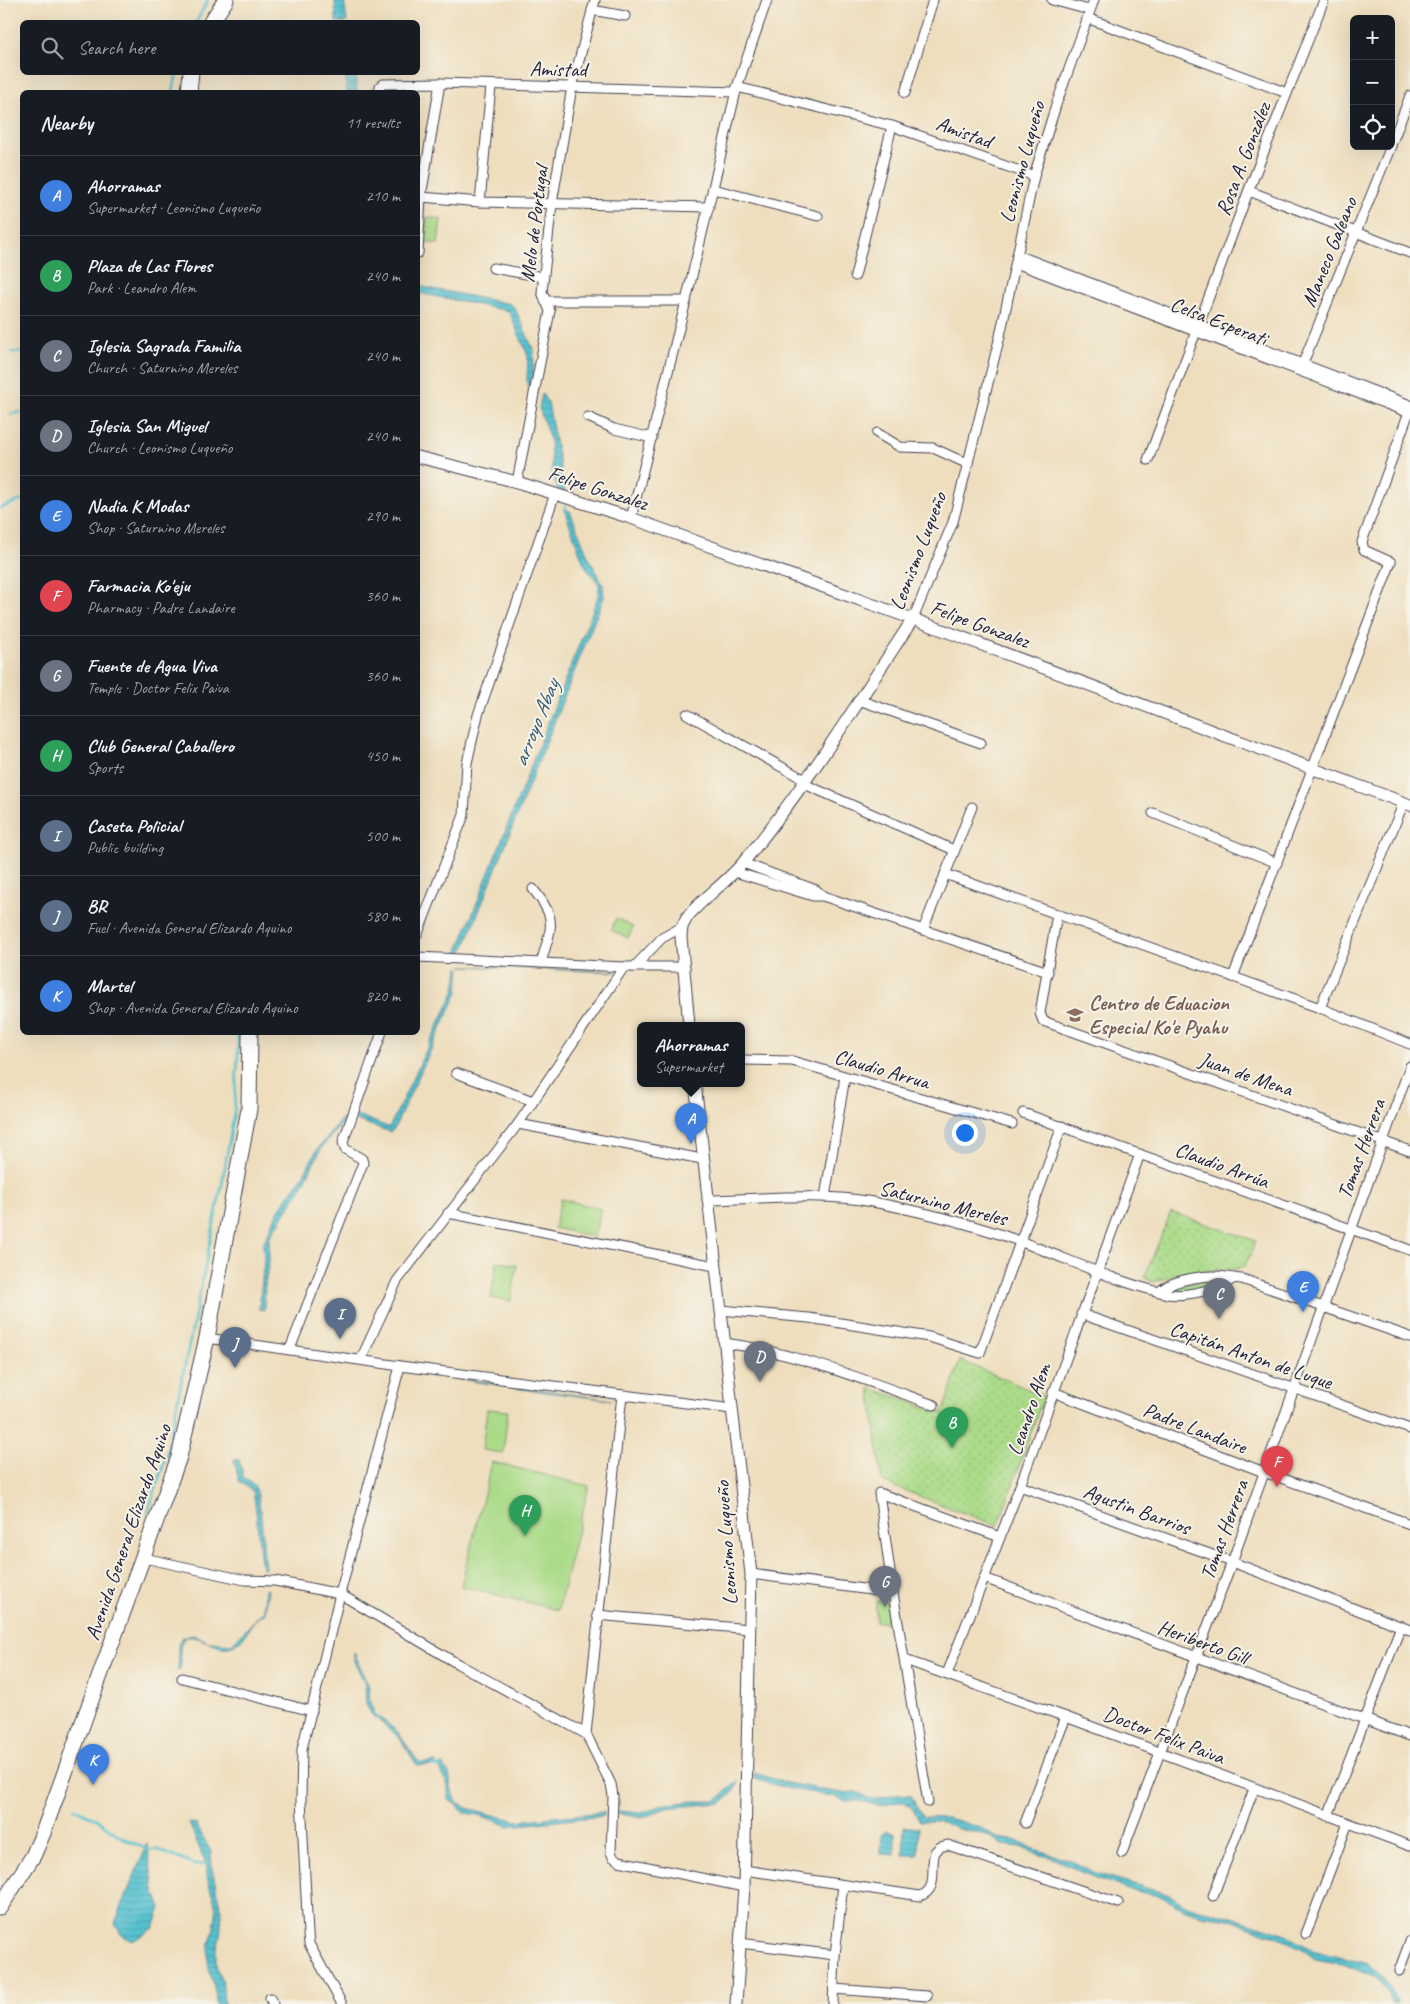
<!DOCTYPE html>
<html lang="en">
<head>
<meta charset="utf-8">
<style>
	body { margin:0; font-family:Caveat,sans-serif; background:#20242c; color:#f1f3f6 }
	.controls { position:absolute; right:15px; top:15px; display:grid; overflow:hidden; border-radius:8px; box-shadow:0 5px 20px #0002 }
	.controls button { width:45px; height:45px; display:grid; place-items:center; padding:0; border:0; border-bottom:1px solid #363941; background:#171b24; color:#f1f3f6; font:25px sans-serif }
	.you { position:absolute; left:964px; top:1132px; width:18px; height:18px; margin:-12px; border:4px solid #fff; border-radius:50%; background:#1a73e8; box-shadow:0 0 0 8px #1a73e833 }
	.badge { display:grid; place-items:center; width:32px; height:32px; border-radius:50%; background:#c8321e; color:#fff; font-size:16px; font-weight:700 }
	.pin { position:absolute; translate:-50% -41px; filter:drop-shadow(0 1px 2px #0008) }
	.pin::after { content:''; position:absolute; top:26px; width:18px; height:15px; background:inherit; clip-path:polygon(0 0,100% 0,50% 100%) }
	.popup { position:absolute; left:637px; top:1022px; width:108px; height:65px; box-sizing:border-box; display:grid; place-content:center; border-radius:8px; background:#171b24; filter:drop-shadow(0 1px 4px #0005); font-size:16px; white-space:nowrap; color:#9ea1a6 }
	.popup b { font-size:19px; color:#f1f3f6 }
	.popup::after { content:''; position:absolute; left:50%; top:100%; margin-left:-10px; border:10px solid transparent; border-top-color:#171b24 }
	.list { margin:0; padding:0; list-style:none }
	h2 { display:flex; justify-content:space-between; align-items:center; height:65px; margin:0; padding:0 20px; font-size:21px }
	h2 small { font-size:16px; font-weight:400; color:#9ea1a6 }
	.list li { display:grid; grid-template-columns:32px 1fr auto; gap:15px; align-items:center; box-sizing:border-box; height:80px; padding:0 20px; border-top:1px solid #363941 }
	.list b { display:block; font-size:19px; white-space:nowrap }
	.list p { margin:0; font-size:16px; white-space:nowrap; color:#9ea1a6 }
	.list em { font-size:16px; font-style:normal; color:#9ea1a6 }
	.icon { flex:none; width:28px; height:28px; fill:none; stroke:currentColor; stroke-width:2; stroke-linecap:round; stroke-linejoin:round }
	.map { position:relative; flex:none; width:1410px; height:2004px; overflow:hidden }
	.search { position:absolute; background:#171b24; box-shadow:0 5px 20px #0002; left:20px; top:20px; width:400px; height:55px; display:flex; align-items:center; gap:12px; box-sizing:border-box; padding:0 18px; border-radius:8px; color:#9ea1a6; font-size:19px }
	.panel { position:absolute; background:#171b24; box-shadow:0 5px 20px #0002; left:20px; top:90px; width:400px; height:945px; border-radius:8px }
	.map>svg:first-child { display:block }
</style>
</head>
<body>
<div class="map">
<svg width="1410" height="2004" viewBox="0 0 1410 2004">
	<defs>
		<pattern id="park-dots" width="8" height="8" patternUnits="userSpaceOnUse" patternTransform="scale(1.25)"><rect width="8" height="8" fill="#abdb89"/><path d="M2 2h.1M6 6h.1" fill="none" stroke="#93bc77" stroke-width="1.8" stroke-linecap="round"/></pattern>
		<pattern id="water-rules" width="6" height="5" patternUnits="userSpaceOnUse" patternTransform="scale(1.25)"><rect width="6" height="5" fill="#57c2d0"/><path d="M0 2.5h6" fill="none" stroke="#4ba6b4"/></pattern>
	</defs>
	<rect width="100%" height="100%" fill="#f7f3e8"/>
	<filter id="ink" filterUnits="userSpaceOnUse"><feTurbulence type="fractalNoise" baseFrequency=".02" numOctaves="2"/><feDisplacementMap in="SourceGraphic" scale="10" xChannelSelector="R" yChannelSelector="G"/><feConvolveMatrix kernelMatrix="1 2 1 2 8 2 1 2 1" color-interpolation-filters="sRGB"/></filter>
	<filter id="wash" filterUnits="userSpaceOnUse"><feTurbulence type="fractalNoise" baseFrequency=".0096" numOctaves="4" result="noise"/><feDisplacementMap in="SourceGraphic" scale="20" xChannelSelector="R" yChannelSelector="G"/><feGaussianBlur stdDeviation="1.12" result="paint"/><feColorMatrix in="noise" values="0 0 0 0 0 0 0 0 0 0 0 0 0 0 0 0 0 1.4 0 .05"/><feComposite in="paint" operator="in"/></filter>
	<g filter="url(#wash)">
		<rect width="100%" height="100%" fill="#eedebe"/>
		<g fill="#abdb89" stroke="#667e62">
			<polygon points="427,217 441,219 438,244 424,242"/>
			<polygon points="616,918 633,927 628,938 611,930"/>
			<polygon points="561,1199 601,1209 594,1237 554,1228"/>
			<polygon points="497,1261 517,1265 511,1301 491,1298"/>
			<polygon points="1228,1279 1194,1290 1168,1291 1168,1288 1205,1281"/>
			<polygon points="487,1409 508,1411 503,1453 482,1450"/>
			<polygon points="492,1462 589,1486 558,1610 461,1586"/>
			<rect x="876" y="1601" width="11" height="21"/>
		</g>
		<g fill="url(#park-dots)" stroke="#667e62">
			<polygon points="1171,1212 1256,1241 1244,1268 1181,1273 1154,1282 1144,1278"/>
			<polygon points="960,1360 1044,1396 998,1526 882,1482 870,1388 943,1413"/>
		</g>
		<g fill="url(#water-rules)" stroke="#3c7286">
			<polygon points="335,0 344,0 347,22 336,22"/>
			<polygon points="356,75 357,92 347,92 345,76"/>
			<polygon points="418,286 510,304 515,308 534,351 533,376 529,391 527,380 528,356 509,311 418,293"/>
			<polygon points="542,394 548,403 565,492 558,490 552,470 550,440 539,408"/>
			<polygon points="564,509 570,511 588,556 603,585 604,597 462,954 457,953 599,594 599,584 584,564"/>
			<polygon points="462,966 616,971 615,972"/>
			<polygon points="458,968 460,968 458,992 394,1129 390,1132 356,1120 357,1115 388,1127 390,1126 455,990"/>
			<polygon points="347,1117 322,1147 302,1187 269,1238 269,1262 265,1284 264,1310 259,1309 264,1260 263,1244 278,1211 303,1176 316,1151 341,1120"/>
			<polygon points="405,1370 612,1400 522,1389"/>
			<path d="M234 1459 239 1460 244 1479C247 1480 251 1482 254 1485 262 1497 263 1552 265 1569H262C258 1543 258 1517 253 1491L239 1481Z"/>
			<path d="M268 1589 265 1613C262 1616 259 1617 256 1619 249 1626 245 1638 236 1644 219 1656 200 1631 184 1638 175 1650 185 1660 179 1671L177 1670C182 1658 173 1649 182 1637L194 1635 209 1642 232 1644 264 1610 265 1590Z"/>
			<polygon points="354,1652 369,1687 370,1703 375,1714 397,1731 417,1760 422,1763 436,1762 434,1766 417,1765 399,1737 372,1715 366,1705 365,1683 354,1661"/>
			<polygon points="443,1764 449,1774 451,1787 457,1803 467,1808 517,1821 604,1812 604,1816 509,1826 480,1815 465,1813 448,1798 448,1786 440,1768"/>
			<polygon points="754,1773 787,1783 841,1793 856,1792 874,1800 899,1794 910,1795 923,1817 949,1818 984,1829 997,1838 1019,1841 1031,1848 1070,1860 1093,1872 1170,1895 1187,1906 1225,1915 1287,1935 1314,1951 1369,1964 1389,1985 1396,1998 1397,2004 1392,2004 1388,1992 1376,1978 1343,1964 1315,1959 1301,1948 1277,1937 1228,1919 1201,1915 1184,1909 1160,1896 1129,1890 1083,1873 1051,1857 1039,1855 1020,1847 1002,1845 987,1835 962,1830 937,1821 920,1821 911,1807 903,1801 879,1806 861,1801 845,1801 836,1797 786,1788 754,1779"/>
			<polygon points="738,1780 737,1786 731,1795 721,1803 666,1808 642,1818 616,1813 616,1811 642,1813 660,1806 691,1801 716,1801"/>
			<path d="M189 1823 196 1824 211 1852 212 1869 222 1913 220 1938 216 1951V1964L223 1986 224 2004H216C217 1988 208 1973 208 1958 208 1943 217 1924 216 1911 215 1897 205 1881 207 1866Z"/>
			<polygon points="904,1827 919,1827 918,1855 903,1855"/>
			<polygon points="887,1831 895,1834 895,1855 881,1854 882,1834"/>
			<polygon points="147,1844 154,1891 161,1908 154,1928 133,1941 121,1935 115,1923"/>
		</g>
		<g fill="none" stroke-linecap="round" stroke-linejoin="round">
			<g stroke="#57c2d0" stroke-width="2.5">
				<polyline points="196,22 208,0"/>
				<polyline points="173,92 177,72"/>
				<polyline points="12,352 22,352"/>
				<polyline points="11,414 22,412"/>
				<polyline points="565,506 567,512"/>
				<polyline points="0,508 22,500"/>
				<polyline points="148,1512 166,1457 222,1184 234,1113 238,1058 237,1032"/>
				<polyline points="432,1765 443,1768"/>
				<polyline points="74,1808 95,1818 121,1837 148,1850 158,1850 195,1865 207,1864"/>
			</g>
		</g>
	</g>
	<g filter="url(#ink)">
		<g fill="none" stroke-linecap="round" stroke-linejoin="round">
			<g stroke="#413e4f" stroke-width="11">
				<g id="minor">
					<polyline points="1052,0 1089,10"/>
					<polyline points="592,10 625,16"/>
					<polyline points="1087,18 1287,93"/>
					<polyline points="737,87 892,126 1034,176"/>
					<polyline points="379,92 380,86 383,84 440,83 736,92"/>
					<polyline points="905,93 933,0"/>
					<polyline points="1391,145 1410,96"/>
					<polyline points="713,189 818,216"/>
					<polyline points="1249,191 1410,253"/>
					<polyline points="421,197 480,202 709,207"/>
					<polyline points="480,202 491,86"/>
					<polyline points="418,253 421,197 440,83"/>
					<polyline points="1017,255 1410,405"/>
					<polyline points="1016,263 1410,413"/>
					<polyline points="493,268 543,277"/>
					<polyline points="855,276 892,126"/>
					<polyline points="545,301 686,301"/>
					<polyline points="1301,368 1391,146"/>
					<polyline points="588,417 614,429 652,438"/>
					<polyline points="877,433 900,447 933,448 968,464"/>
					<polyline points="1148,460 1250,187 1324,0"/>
					<polyline points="517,482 550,311 542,292 552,203 572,87 595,0"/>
					<polyline points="631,518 686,301 737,87 767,0"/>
					<polyline points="913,619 953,522 1000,336 1034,176 1056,105 1094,0"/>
					<polyline points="859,700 981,743"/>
					<polyline points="687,714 805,780"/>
					<polyline points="802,783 954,850"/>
					<polyline points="1153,813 1277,863"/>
					<polyline points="743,863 816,890 823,896"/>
					<polyline points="735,872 813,896 823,896 1048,972"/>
					<polyline points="945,874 1320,1008 1410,1044"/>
					<path d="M533 889C559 921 551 926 541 963"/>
					<polyline points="1057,914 1040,1013 1043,1021 1410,1151"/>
					<polyline points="923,930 972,807"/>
					<polyline points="418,933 464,815 467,763 478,715 555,494"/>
					<polyline points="418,957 624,967 685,967"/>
					<polyline points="634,967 662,938 682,927"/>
					<polyline points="1233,977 1391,562 1364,550 1362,542 1410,409"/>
					<polyline points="1320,1008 1404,802"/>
					<polyline points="741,1060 792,1061 1012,1124"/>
					<polyline points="456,1073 533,1101"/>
					<polyline points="1023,1113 1410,1250"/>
					<polyline points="518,1124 702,1159"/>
					<polyline points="825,1197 845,1077"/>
					<path d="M707 1200C762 1199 819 1192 873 1202 923 1212 971 1223 1019 1241 1069 1259 1117 1283 1168 1294 1185 1297 1220 1289 1233 1279"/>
					<polyline points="448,1213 715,1266"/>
					<path d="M1161 1290C1175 1279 1208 1274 1226 1277 1232 1277 1236 1279 1242 1279L1410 1337"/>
					<polyline points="721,1310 809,1318 929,1337 980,1353 1062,1126"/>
					<polyline points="1081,1314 1410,1429"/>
					<polyline points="207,1338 400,1366 732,1409"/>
					<path d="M725 1343C797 1353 865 1380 934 1405"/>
					<polyline points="290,1349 363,1163 362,1159 345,1149 343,1142 382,1032"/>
					<polyline points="361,1359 397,1281 518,1124 624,967"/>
					<polyline points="1053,1392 1264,1472 1410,1524"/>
					<polyline points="622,1395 586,1734 611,1784 613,1796 611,1852 613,1857 619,1861 744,1887"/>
					<polyline points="1020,1486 1232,1562 1410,1630"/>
					<polyline points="144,1558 245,1580 275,1581 340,1594 458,1664 586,1734"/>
					<polyline points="751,1574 893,1593"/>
					<polyline points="984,1578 1410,1736"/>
					<polyline points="597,1615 749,1629"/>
					<polyline points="905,1660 1066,1717 1410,1846"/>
					<polyline points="947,1674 1020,1486 1140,1154"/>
					<polyline points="182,1678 312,1711"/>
					<polyline points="928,1802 893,1593 879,1493 1000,1537"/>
					<polyline points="1328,1816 1401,1626"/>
					<polyline points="1025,1823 1066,1717"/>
					<polyline points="1122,1853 1232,1562 1410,1066"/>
					<path d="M744 1870 920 1896C940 1889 929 1868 935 1852L940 1847 948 1845 1118 1903"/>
					<polyline points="1213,1896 1254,1789"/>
					<polyline points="1306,1934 1348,1823"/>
					<polyline points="740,1943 835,1955"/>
					<polyline points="1399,1971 1410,1941"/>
					<polyline points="834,1989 927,1996"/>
					<polyline points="270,1998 273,2004"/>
					<polyline points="342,2004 309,1944 308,1934 301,1799 302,1749 340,1594 400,1366"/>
					<polyline points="833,2004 835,1955 843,1885"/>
				</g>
			</g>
			<g stroke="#413e4f" stroke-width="13">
				<g id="tertiary">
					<polyline points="418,457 517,482 631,518 913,619 1410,805"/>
					<path d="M689 1025 681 937 682 927 687 917C705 896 729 881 746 859 808 784 859 700 913 619"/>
					<polyline points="695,1083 751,1574 744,1887 736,2004"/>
				</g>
			</g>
			<g stroke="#413e4f" stroke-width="17">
				<g id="primary">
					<polyline points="211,22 226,0"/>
					<polyline points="189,92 191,72"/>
					<polyline points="0,1907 33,1856 43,1833 179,1457 207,1338 249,1109 250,1032"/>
				</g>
			</g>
			<use href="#minor" stroke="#fff" stroke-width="9"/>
			<use href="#tertiary" stroke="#fff" stroke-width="11"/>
			<use href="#primary" stroke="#fff" stroke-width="15"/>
		</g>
	</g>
	<defs>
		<g id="school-bare" transform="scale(1.35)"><path d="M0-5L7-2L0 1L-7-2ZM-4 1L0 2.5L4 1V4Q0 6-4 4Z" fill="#8d6e63" stroke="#f7f3e8" stroke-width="2.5" paint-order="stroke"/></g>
	</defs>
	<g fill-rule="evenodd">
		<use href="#school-bare" x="1075" y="1015"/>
	</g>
	<g text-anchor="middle" stroke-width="4" stroke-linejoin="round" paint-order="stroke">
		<g font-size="21" fill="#22223b" stroke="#f7f3e8">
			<text transform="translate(558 69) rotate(1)" y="7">Amistad</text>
			<text transform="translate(964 132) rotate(20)" y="7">Amistad</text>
			<text transform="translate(1243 159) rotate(-69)" y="7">Rosa A. González</text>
			<text transform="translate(1022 162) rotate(-75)" y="7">Leonismo Luqueño</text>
			<text transform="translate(534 224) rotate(-83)" y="7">Melo de Portugal</text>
			<text transform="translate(1329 252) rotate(-68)" y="7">Maneco Galeano</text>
			<text transform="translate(1219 321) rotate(21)" y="7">Celsa Esperati</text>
			<text transform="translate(598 488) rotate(18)" y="7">Felipe Gonzalez</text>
			<text transform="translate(918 551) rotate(-69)" y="7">Leonismo Luqueño</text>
			<text transform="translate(980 624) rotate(20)" y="7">Felipe Gonzalez</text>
			<text transform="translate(882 1069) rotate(16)" y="7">Claudio Arrua</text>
			<text transform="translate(1246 1074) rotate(19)" y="7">Juan de Mena</text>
			<text transform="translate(1361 1149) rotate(-70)" y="7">Tomas Herrera</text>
			<text transform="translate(1222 1165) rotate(20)" y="7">Claudio Arrúa</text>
			<text transform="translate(943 1203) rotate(14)" y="7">Saturnino Mereles</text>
			<text transform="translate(1251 1355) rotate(19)" y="7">Capitán Anton de Luque</text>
			<text transform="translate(1029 1409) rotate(-71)" y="7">Leandro Alem</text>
			<text transform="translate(1195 1428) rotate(21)" y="7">Padre Landaire</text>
			<text transform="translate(1137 1509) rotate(20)" y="7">Agustin Barrios</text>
			<text transform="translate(1224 1530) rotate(-70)" y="7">Tomas Herrera</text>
			<text transform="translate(128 1532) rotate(-71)" y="7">Avenida General Elizardo Aquino</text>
			<text transform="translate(726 1543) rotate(-94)" y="7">Leonismo Luqueño</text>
			<text transform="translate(1203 1642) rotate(20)" y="7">Heriberto Gill</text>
			<text transform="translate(1164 1735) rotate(21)" y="7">Doctor Felix Paiva</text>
		</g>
		<g font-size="21" font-weight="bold" fill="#785e54" stroke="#f7f3e8" text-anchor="start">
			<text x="1089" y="1010">Centro de Eduacion<tspan x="1089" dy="24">Especial Ko'e Pyahu</tspan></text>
		</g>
		<g font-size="22" font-style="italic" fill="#355a6f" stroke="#f7f3e8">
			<text transform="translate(535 723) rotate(-68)" y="8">arroyo Abay</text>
		</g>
	</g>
</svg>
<div class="controls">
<button>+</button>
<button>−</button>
<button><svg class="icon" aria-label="locate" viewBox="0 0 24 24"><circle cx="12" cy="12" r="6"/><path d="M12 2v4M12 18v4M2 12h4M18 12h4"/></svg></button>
</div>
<div class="you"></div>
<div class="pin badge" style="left:691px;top:1144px;background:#3f7fe0">A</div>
<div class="popup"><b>Ahorramas</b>Supermarket</div>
<div class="pin badge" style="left:952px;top:1448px;background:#2e9e5b">B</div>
<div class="pin badge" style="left:1219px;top:1319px;background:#6b7280">C</div>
<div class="pin badge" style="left:760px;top:1382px;background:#6b7280">D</div>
<div class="pin badge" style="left:1303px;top:1312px;background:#3f7fe0">E</div>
<div class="pin badge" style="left:1277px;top:1487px;background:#e0444e">F</div>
<div class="pin badge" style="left:885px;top:1607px;background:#6b7280">G</div>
<div class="pin badge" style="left:525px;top:1536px;background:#2e9e5b">H</div>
<div class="pin badge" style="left:340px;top:1339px;background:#5c6f8a">I</div>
<div class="pin badge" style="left:235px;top:1368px;background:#5c6f8a">J</div>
<div class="pin badge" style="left:93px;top:1785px;background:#3f7fe0">K</div>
<div class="search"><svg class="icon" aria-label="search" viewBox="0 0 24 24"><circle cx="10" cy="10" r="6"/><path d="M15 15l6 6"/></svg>Search here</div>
<section class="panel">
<h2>Nearby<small>11 results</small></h2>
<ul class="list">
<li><span class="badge" style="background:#3f7fe0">A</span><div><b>Ahorramas</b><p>Supermarket · Leonismo Luqueño</p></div><em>210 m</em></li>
<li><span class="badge" style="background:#2e9e5b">B</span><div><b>Plaza de Las Flores</b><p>Park · Leandro Alem</p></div><em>240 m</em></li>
<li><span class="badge" style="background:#6b7280">C</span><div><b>Iglesia Sagrada Familia</b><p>Church · Saturnino Mereles</p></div><em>240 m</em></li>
<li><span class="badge" style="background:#6b7280">D</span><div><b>Iglesia San Miguel</b><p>Church · Leonismo Luqueño</p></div><em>240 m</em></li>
<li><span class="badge" style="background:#3f7fe0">E</span><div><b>Nadia K Modas</b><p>Shop · Saturnino Mereles</p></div><em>290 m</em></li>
<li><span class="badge" style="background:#e0444e">F</span><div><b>Farmacia Ko'eju</b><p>Pharmacy · Padre Landaire</p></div><em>360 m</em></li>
<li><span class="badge" style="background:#6b7280">G</span><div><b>Fuente de Agua Viva</b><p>Temple · Doctor Felix Paiva</p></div><em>360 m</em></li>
<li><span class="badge" style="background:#2e9e5b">H</span><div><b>Club General Caballero</b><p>Sports</p></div><em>450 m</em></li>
<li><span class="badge" style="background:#5c6f8a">I</span><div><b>Caseta Policial</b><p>Public building</p></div><em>500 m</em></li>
<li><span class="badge" style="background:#5c6f8a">J</span><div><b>BR</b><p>Fuel · Avenida General Elizardo Aquino</p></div><em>580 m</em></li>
<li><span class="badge" style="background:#3f7fe0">K</span><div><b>Martel</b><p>Shop · Avenida General Elizardo Aquino</p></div><em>820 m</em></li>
</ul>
</section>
</div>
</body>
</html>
